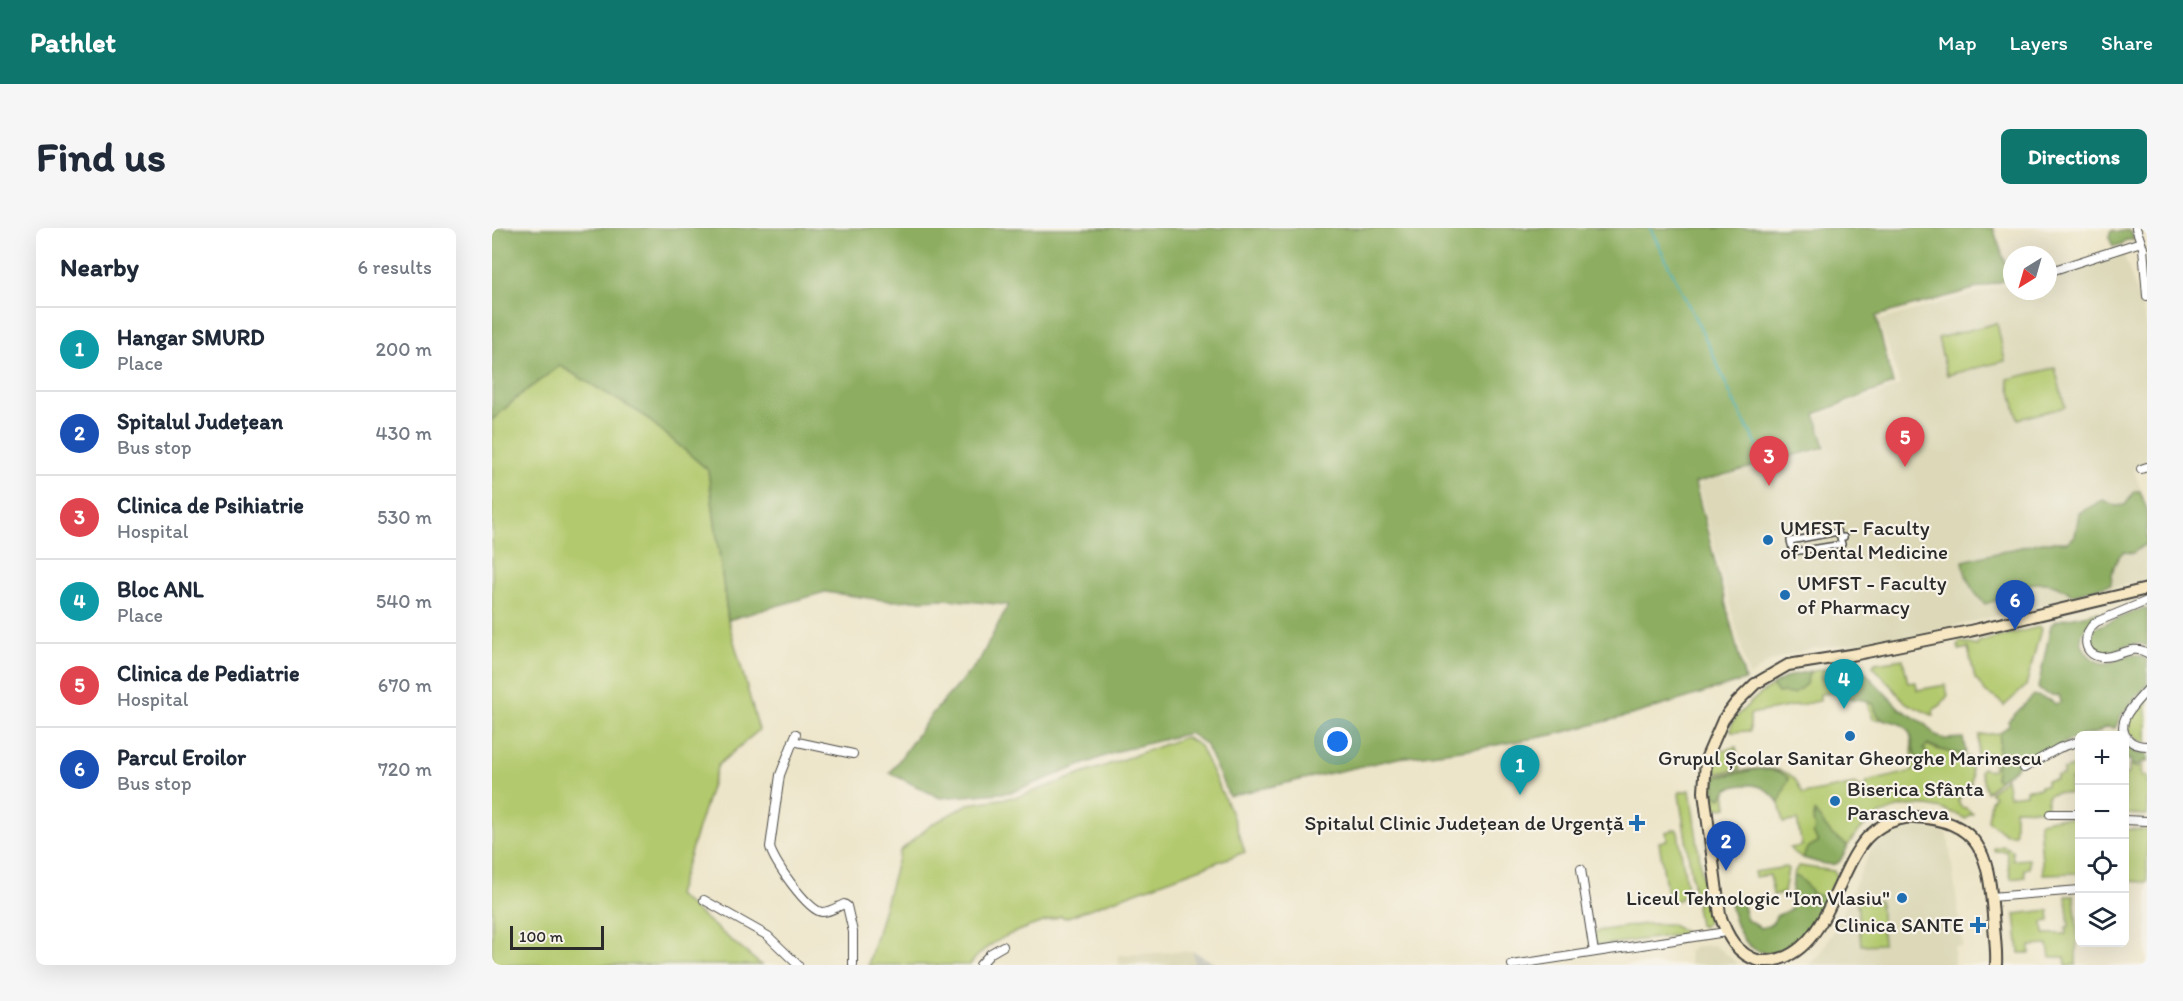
<!DOCTYPE html>
<html lang="en">
<head>
<meta charset="utf-8">
<style>
	body { margin:0; font-family:Itim,sans-serif; background:#f6f6f7; color:#1f2937 }
	.controls { position:absolute; right:18px; bottom:18px; display:grid; overflow:hidden; border-radius:9px; box-shadow:0 6px 24px #0002 }
	.controls button { width:54px; height:54px; display:grid; place-items:center; padding:0; border:0; border-bottom:2px solid #e0e1e3; background:#fff; color:#1f2937; font:30px sans-serif }
	.compass { position:absolute; left:1511px; top:18px; width:54px; height:54px; border-radius:50%; background:#fff; box-shadow:0 6px 24px #0002; rotate:217deg }
	.scale { position:absolute; left:18px; bottom:15px; width:94px; box-sizing:border-box; padding-left:6px; border:3px solid #2b2b2b; border-top:0; font-size:16px; line-height:21px; white-space:nowrap; color:#2b2b2b; -webkit-text-stroke:4px #f7f3e8; paint-order:stroke }
	.you { position:absolute; left:846px; top:514px; width:21px; height:21px; margin:-15px; border:4px solid #fff; border-radius:50%; background:#1a73e8; box-shadow:0 0 0 9px #1a73e833 }
	.badge { display:grid; place-items:center; width:39px; height:39px; border-radius:50%; background:#0f766e; color:#fff; font-size:20px; font-weight:700 }
	.pin { position:absolute; translate:-50% -50px; filter:drop-shadow(0 2px 3px #0008) }
	.pin::after { content:''; position:absolute; top:32px; width:21px; height:18px; background:inherit; clip-path:polygon(0 0,100% 0,50% 100%) }
	.list { margin:0; padding:0; list-style:none }
	h2 { display:flex; justify-content:space-between; align-items:center; height:78px; margin:0; padding:0 24px; font-size:26px }
	h2 small { font-size:20px; font-weight:400; color:#747a83 }
	.list li { display:grid; grid-template-columns:39px 1fr auto; gap:18px; align-items:center; box-sizing:border-box; height:84px; padding:0 24px; border-top:2px solid #e0e1e3 }
	.list b { display:block; font-size:22px; white-space:nowrap }
	.list p { margin:0; font-size:20px; white-space:nowrap; color:#747a83 }
	.list em { font-size:20px; font-style:normal; color:#747a83 }
	.icon { flex:none; width:33px; height:33px; fill:none; stroke:currentColor; stroke-width:2; stroke-linecap:round; stroke-linejoin:round }
	.map { position:relative; flex:none; width:1655px; height:737px; overflow:hidden; border-radius:9px }
	header { display:flex; align-items:center; gap:36px; box-sizing:border-box; height:84px; padding:0 30px; background:#0f766e; color:#fff }
	header strong { font-size:28px }
	nav { display:flex; gap:33px; margin-inline-start:auto; font-size:21px }
	.intro { display:flex; align-items:center; justify-content:space-between; box-sizing:border-box; height:144px; padding:0 36px }
	h1 { margin:0; font-size:42px }
	.button { padding:15px 27px; border-radius:9px; background:#0f766e; color:#fff; font-size:21px; font-weight:700 }
	main { display:flex; gap:36px; padding:0 36px }
	aside { flex:1; background:#fff; border-radius:9px; box-shadow:0 6px 24px #0002 }
	.map>svg:first-child { display:block }
</style>
</head>
<body>
<header>
<strong>Pathlet</strong>
<nav><a>Map</a><a>Layers</a><a>Share</a></nav>
</header>
<div class="intro"><h1>Find us</h1><a class="button">Directions</a></div>
<main>
<aside>
<h2>Nearby<small>6 results</small></h2>
<ul class="list">
<li><span class="badge" style="background:#0f9aa8">1</span><div><b>Hangar SMURD</b><p>Place</p></div><em>200 m</em></li>
<li><span class="badge" style="background:#1a4fb4">2</span><div><b>Spitalul Județean</b><p>Bus stop</p></div><em>430 m</em></li>
<li><span class="badge" style="background:#e0444e">3</span><div><b>Clinica de Psihiatrie</b><p>Hospital</p></div><em>530 m</em></li>
<li><span class="badge" style="background:#0f9aa8">4</span><div><b>Bloc ANL</b><p>Place</p></div><em>540 m</em></li>
<li><span class="badge" style="background:#e0444e">5</span><div><b>Clinica de Pediatrie</b><p>Hospital</p></div><em>670 m</em></li>
<li><span class="badge" style="background:#1a4fb4">6</span><div><b>Parcul Eroilor</b><p>Bus stop</p></div><em>720 m</em></li>
</ul>
</aside>
<div class="map">
<svg width="1655" height="737" viewBox="0 0 1655 737">
	<rect width="100%" height="100%" fill="#f7f3e8"/>
	<filter id="ink" filterUnits="userSpaceOnUse"><feTurbulence type="fractalNoise" baseFrequency=".0167" numOctaves="2"/><feDisplacementMap in="SourceGraphic" scale="12" xChannelSelector="R" yChannelSelector="G"/><feConvolveMatrix kernelMatrix="1 2 1 2 8 2 1 2 1" color-interpolation-filters="sRGB"/></filter>
	<filter id="wash" filterUnits="userSpaceOnUse"><feTurbulence type="fractalNoise" baseFrequency=".008" numOctaves="4" result="noise"/><feDisplacementMap in="SourceGraphic" scale="24" xChannelSelector="R" yChannelSelector="G"/><feGaussianBlur stdDeviation="1.35" result="paint"/><feColorMatrix in="noise" values="0 0 0 0 0 0 0 0 0 0 0 0 0 0 0 0 0 1.4 0 .05"/><feComposite in="paint" operator="in"/></filter>
	<g filter="url(#wash)">
		<rect width="100%" height="100%" fill="#ede5c9"/>
		<g fill="#dcd8b8">
			<polygon points="1631,24 1655,96 1655,234 1641,239 1655,278 1655,351 1413,410 1323,420 1296,427 1274,436 1257,449 1206,256 1336,221 1325,189 1408,157 1387,92 1520,55 1520,63 1556,63 1556,45"/>
			<polygon points="1424,599 1441,600 1453,604 1456,608 1471,718 1462,719 1462,737 1316,737 1327,727 1343,701 1379,621 1391,610 1401,605"/>
			<polygon points="1221,717 1228,721 1247,737 1198,737 1196,723 1200,722 1200,719"/>
			<polygon points="701,723 702,737 627,737 626,727"/>
		</g>
		<polygon fill="#c4c5b9" points="701,723 726,737 702,737"/>
		<g fill="#b2c96d" stroke="#6e7a4c" stroke-width="1.5">
			<polygon points="1505,95 1513,133 1455,147 1446,110"/>
			<polygon points="68,137 150,186 216,242 236,392 267,502 226,537 185,667 269,737 0,737 0,192 28,167"/>
			<polygon points="1563,140 1573,179 1526,191 1516,151"/>
			<path d="M1547 399 1549 401 1534 458 1512 478C1508 470 1498 469 1492 463 1488 458 1489 455 1483 451L1476 420 1467 422 1466 416 1469 414 1485 418 1486 414Z"/>
			<polygon points="1411,431 1416,455 1424,454 1425,462 1453,457 1456,467 1449,477 1441,482 1442,488 1414,475 1381,438 1383,435"/>
			<path d="M1366 437 1408 481 1395 492 1381 491 1373 470 1347 464 1328 466V473L1258 486V503L1239 504C1237 495 1246 487 1252 481 1286 445 1320 442 1366 437Z"/>
			<path d="M1655 469V514H1650L1638 506C1632 491 1646 479 1655 469Z"/>
			<path d="M1419 501 1433 516 1444 521 1477 529 1480 549 1477 564 1470 567 1466 573 1469 579 1474 580 1481 586 1477 587 1474 591C1421 563 1373 580 1347 633 1337 639 1303 631 1298 620L1310 618 1305 592 1291 595C1290 589 1289 581 1287 576 1280 556 1249 551 1233 563L1235 579 1222 581 1219 556 1224 547C1246 544 1281 533 1301 549 1305 553 1308 561 1311 566L1364 556 1366 559 1370 560 1374 558 1375 554 1421 543Z"/>
			<polygon points="1508,505 1503,550 1508,551 1495,564 1488,543 1490,540 1499,543 1502,538 1500,528 1496,525 1487,528 1485,526 1487,507"/>
			<path d="M693 509 708 518 739 584 753 624 573 690 569 688C539 699 497 708 478 737H376L408 623 439 597 476 576 529 568Z"/>
			<polygon points="1244,519 1248,541 1225,545 1221,543 1225,524"/>
			<polygon points="1587,537 1587,553 1579,551 1577,566 1565,564 1556,567 1554,582 1523,581 1523,606 1514,606 1496,593 1499,573 1502,568 1498,564 1514,550 1517,568 1534,566 1534,561 1548,560 1548,558 1554,557 1554,552 1564,551 1564,548 1571,547 1571,542"/>
			<polygon points="1637,537 1646,540 1650,537 1649,548 1655,549 1655,587 1633,586 1633,546 1637,546"/>
			<polygon points="1198,562 1213,667 1206,671 1203,669 1187,566 1188,564"/>
			<polygon points="1566,590 1587,591 1587,645 1551,646 1547,594"/>
			<polygon points="1184,601 1186,604 1195,661 1189,671 1180,674 1176,672 1167,614 1175,612 1174,604"/>
			<polygon points="1633,601 1655,602 1655,654 1633,653"/>
			<polygon points="1511,618 1520,622 1521,632 1537,631 1537,640 1532,641 1533,649 1519,651 1514,623 1502,623 1502,620"/>
			<polygon points="1307,638 1342,643 1345,647 1333,673 1332,668 1324,668 1303,648 1301,651 1303,643"/>
			<polygon points="1294,639 1296,641 1292,665 1281,667 1278,647 1263,649 1262,644"/>
			<polygon points="1574,668 1582,668 1585,699 1584,737 1574,737 1573,729 1558,729 1556,717 1538,718 1538,725 1527,725 1523,686 1557,682 1558,693 1551,694 1552,706 1574,706 1574,699 1577,699"/>
			<polygon points="1388,673 1391,716 1369,717 1365,674"/>
			<polygon points="1210,674 1214,676 1216,693 1211,699 1207,697 1204,678 1205,675"/>
			<polygon points="1153,696 1178,696 1193,704 1193,706 1109,717 1102,714 1102,705 1105,703"/>
		</g>
		<g fill="#8dad60" stroke="#5c6c46" stroke-width="1.5">
			<polygon points="0,0 1501,0 1519,51 1384,88 1401,156 1323,186 1333,219 1203,255 1253,452 1143,486 1060,507 993,519 906,530 737,568 713,516 697,505 626,523 520,564 448,570 398,545 439,487 487,433 516,377 453,371 398,373 333,364 236,392 216,242 150,186 68,138 28,167 0,192"/>
			<polygon points="1622,2 1625,4 1635,2 1640,5 1642,12 1634,12 1630,17 1621,18 1617,10 1618,4"/>
			<path d="M1643 263H1648L1655 282V318L1652 317 1641 325 1631 324C1622 333 1620 343 1619 356L1580 367C1565 354 1549 352 1531 358L1527 365 1493 376C1480 364 1473 351 1471 333L1550 314H1575L1583 308 1587 285 1611 272 1624 278 1633 277Z"/>
			<path d="M1652 380 1655 381V418C1633 408 1623 433 1600 420L1597 413 1602 400Z"/>
			<path d="M1606 384 1608 386C1602 391 1595 396 1591 403 1585 416 1597 433 1611 435 1630 436 1636 418 1655 432V457L1630 486 1623 500 1613 499 1605 505 1588 508 1559 521 1553 520 1546 527 1526 534 1524 540 1508 551H1503L1508 505 1517 497 1516 493 1542 467 1560 473 1563 476 1569 474 1567 467C1560 469 1550 465 1546 460L1559 397 1563 393Z"/>
			<path d="M1366 437 1408 481 1432 495 1444 508 1453 511 1471 510 1474 525C1462 528 1447 521 1436 516L1432 521 1440 533C1415 541 1426 510 1414 500 1401 488 1386 499 1382 477L1372 472 1351 470 1343 456C1335 458 1332 455 1328 449L1331 441Z"/>
			<polygon points="1318,443 1314,456 1302,466 1286,465 1280,457 1297,448"/>
			<polygon points="1633,519 1646,525 1655,526 1655,534 1651,534 1645,538 1640,537 1638,532 1633,532"/>
			<path d="M1267 541C1279 542 1289 542 1297 551L1287 575C1273 555 1260 554 1237 560L1229 570 1222 567 1223 555 1226 549Z"/>
			<path d="M1323 584 1340 607 1354 616 1355 620C1352 624 1350 631 1347 634 1339 641 1320 632 1311 630L1315 620 1326 614 1321 605 1323 601 1321 593Z"/>
			<path d="M1303 648C1316 652 1314 662 1322 666 1325 668 1329 667 1332 668 1334 676 1328 683 1325 690 1322 696 1318 705 1313 710 1300 726 1268 732 1254 714 1244 702 1240 686 1237 671L1248 668 1255 692 1269 700C1277 698 1282 696 1284 688L1299 681 1301 651Z"/>
		</g>
		<g fill="none" stroke-linecap="round" stroke-linejoin="round">
			<polyline stroke="#3fb0b6" stroke-width="2" points="1158,0 1218,120 1242,174 1268,223"/>
		</g>
	</g>
	<g filter="url(#ink)">
		<g fill="none" stroke-linecap="round" stroke-linejoin="round">
			<g stroke="#484743" stroke-width="8">
				<polyline id="pedestrian" points="1348,310 1350,316 1301,324 1298,313 1346,304 1348,310 1352,309"/>
			</g>
			<g stroke="#484743" stroke-width="10">
				<g id="minor">
					<polyline points="1644,0 1651,20 1655,68"/>
					<polyline points="1556,44 1649,14"/>
					<polyline points="1649,241 1655,239"/>
					<path d="M1655 373 1604 394C1591 404 1589 426 1609 429 1625 431 1641 415 1655 425"/>
					<path d="M1655 462C1644 475 1620 495 1637 512 1642 517 1648 518 1655 518"/>
					<path d="M304 506 288 547 278 619C281 633 316 683 330 684 338 684 345 679 352 676L355 678 361 704V737"/>
					<polyline points="1620,508 1632,506"/>
					<polyline points="301,513 361,526"/>
					<polyline points="1532,540 1567,520 1588,513"/>
					<polyline points="1558,586 1588,586"/>
					<polyline points="1632,592 1655,593"/>
					<polyline points="1089,641 1102,724"/>
					<polyline points="1499,669 1588,662"/>
					<polyline points="212,672 276,708 306,737"/>
					<polyline points="488,737 499,725 511,718"/>
					<polyline points="1020,737 1234,704"/>
				</g>
			</g>
			<g stroke="#484743" stroke-width="14">
				<path id="secondary" d="M1504 737C1505 721 1502 703 1501 687 1497 637 1493 597 1435 590 1415 587 1394 592 1379 606 1343 637 1336 737 1268 733 1245 727 1235 708 1228 687L1212 564 1214 531 1231 492 1243 476 1263 456 1296 437 1365 426 1478 403 1655 361"/>
			</g>
			<use href="#pedestrian" stroke="#fff" stroke-width="5"/>
			<use href="#minor" stroke="#fff" stroke-width="8"/>
			<use href="#secondary" stroke="#f7e8c3" stroke-width="10"/>
		</g>
	</g>
	<g fill="#1f6fb2" stroke="#f7f3e8" stroke-width="2">
		<circle cx="1276" cy="312" r="6"/>
		<circle cx="1293" cy="367" r="6"/>
		<circle cx="1358" cy="508" r="6"/>
		<circle cx="1343" cy="573" r="6"/>
		<path d="M1142 586h6v6h6v6h-6v6h-6v-6h-6v-6h6z"/>
		<circle cx="1410" cy="670" r="6"/>
		<path d="M1483 688h6v6h6v6h-6v6h-6v-6h-6v-6h6z"/>
	</g>
	<g text-anchor="middle" stroke-width="4.5" stroke-linejoin="round" paint-order="stroke">
		<g font-size="21" fill="#2b2b2b" stroke="#f7f3e8" text-anchor="start">
			<text x="1288" y="307">UMFST - Faculty<tspan x="1288" dy="24">of Dental Medicine</tspan></text>
			<text x="1305" y="362">UMFST - Faculty<tspan x="1305" dy="24">of Pharmacy</tspan></text>
			<text x="1358" y="537" text-anchor="middle">Grupul Școlar Sanitar Gheorghe Marinescu</text>
			<text x="1355" y="568">Biserica Sfânta<tspan x="1355" dy="24">Parascheva</tspan></text>
			<text x="1132" y="602" text-anchor="end">Spitalul Clinic Județean de Urgență</text>
			<text x="1398" y="677" text-anchor="end">Liceul Tehnologic "Ion Vlasiu"</text>
			<text x="1472" y="704" text-anchor="end">Clinica SANTE</text>
		</g>
	</g>
</svg>
<div class="controls">
<button>+</button>
<button>−</button>
<button><svg class="icon" aria-label="locate" viewBox="0 0 24 24"><circle cx="12" cy="12" r="6"/><path d="M12 2v4M12 18v4M2 12h4M18 12h4"/></svg></button>
<button><svg class="icon" aria-label="layers" viewBox="0 0 24 24"><path d="M12 4l9 5-9 5-9-5zM3 14l9 5 9-5"/></svg></button>
</div>
<svg class="compass" viewBox="-18 -18 36 36"><path d="M0-13l5 13h-10z" fill="#e53935"/><path d="M0 13l5-13h-10z" fill="#747a83"/></svg>
<div class="scale">100 m</div>
<div class="you"></div>
<div class="pin badge" style="left:1028px;top:567px;background:#0f9aa8">1</div>
<div class="pin badge" style="left:1234px;top:643px;background:#1a4fb4">2</div>
<div class="pin badge" style="left:1277px;top:258px;background:#e0444e">3</div>
<div class="pin badge" style="left:1352px;top:481px;background:#0f9aa8">4</div>
<div class="pin badge" style="left:1413px;top:239px;background:#e0444e">5</div>
<div class="pin badge" style="left:1523px;top:402px;background:#1a4fb4">6</div>
</div>
</main>
</body>
</html>
